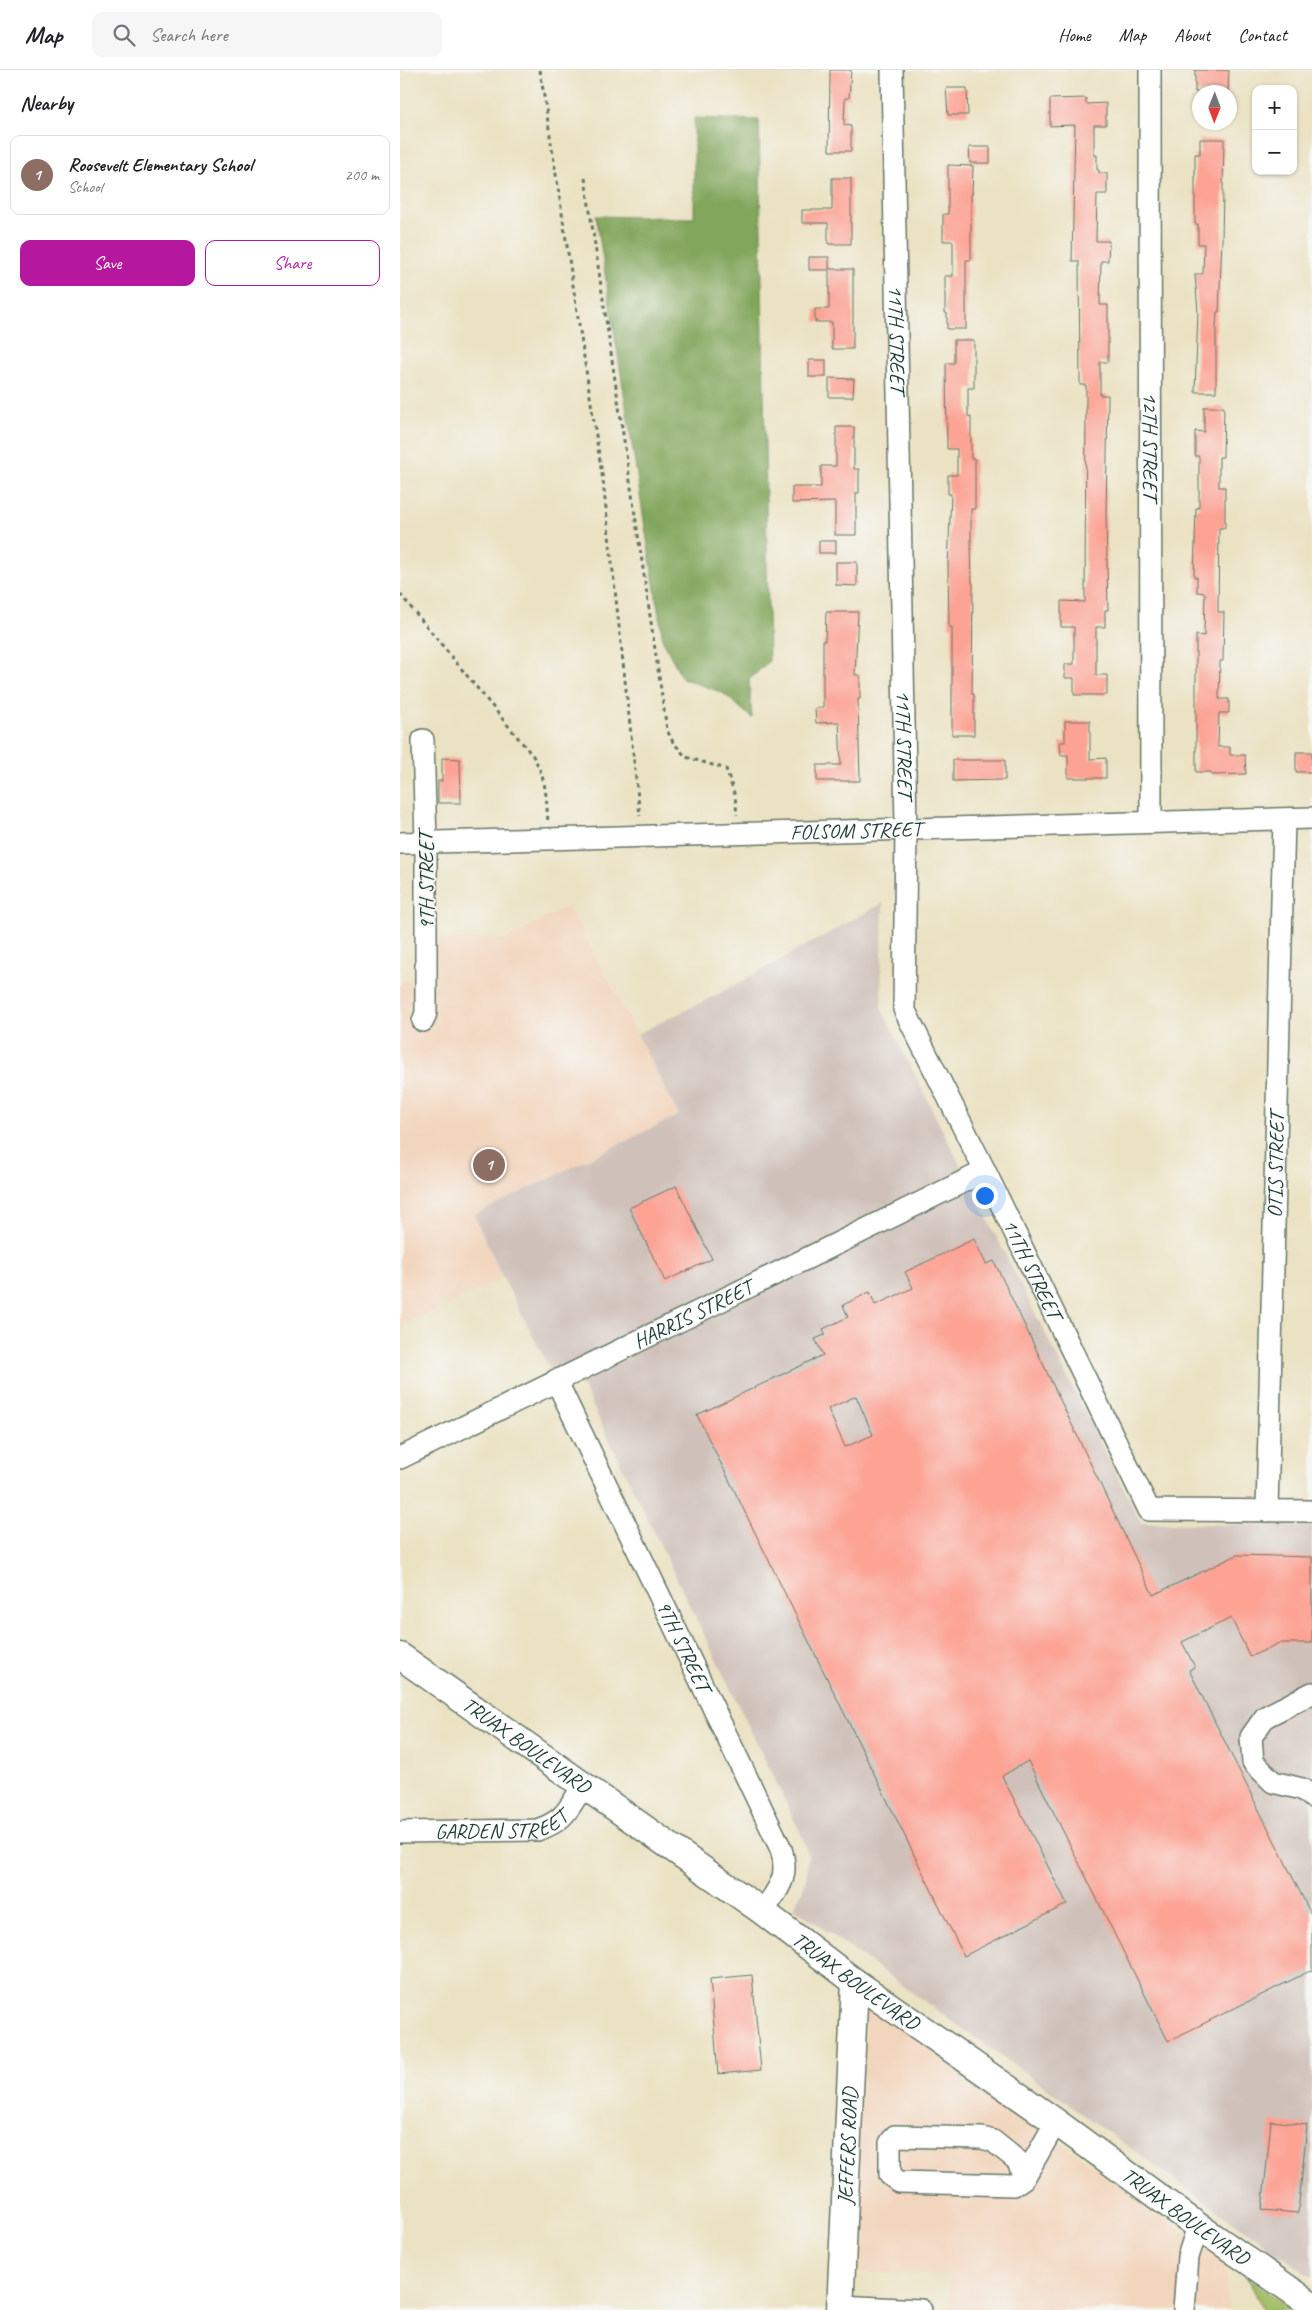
<!DOCTYPE html>
<html lang="en">
<head>
<meta charset="utf-8">
<style>
	body { margin:0; font-family:Caveat,sans-serif; background:#f6f6f6; color:#202124 }
	.controls { position:absolute; right:15px; top:15px; display:grid; overflow:hidden; border-radius:10px; box-shadow:0 1px 4px #0004 }
	.controls button { width:45px; height:45px; display:grid; place-items:center; padding:0; border:0; border-bottom:1px solid #e0e0e0; background:#fff; color:#202124; font:25px sans-serif }
	.compass { position:absolute; left:792px; top:15px; width:45px; height:45px; border-radius:50%; background:#fff; box-shadow:0 1px 4px #0004; rotate:181deg }
	.you { position:absolute; left:584px; top:1125px; width:18px; height:18px; margin:-12px; border:4px solid #fff; border-radius:50%; background:#1a73e8; box-shadow:0 0 0 8px #1a73e833 }
	.badge { display:grid; place-items:center; width:32px; height:32px; border-radius:50%; background:#b5179e; color:#fff; font-size:16px; font-weight:700 }
	.pin { position:absolute; translate:-50% -50%; border:2px solid #fff; box-shadow:0 1px 5px #0006 }
	.list { margin:0; padding:0; list-style:none }
	h2 { display:flex; justify-content:space-between; align-items:center; height:65px; margin:0; padding:0 20px; font-size:21px }
	h2 small { font-size:16px; font-weight:400; color:#757577 }
	.list li { display:grid; grid-template-columns:32px 1fr auto; gap:15px; align-items:center; box-sizing:border-box; height:80px; margin:0 10px 10px; padding:0 10px; border:1px solid #e0e0e0; border-radius:10px }
	.list b { display:block; font-size:19px; white-space:nowrap }
	.list p { margin:0; font-size:16px; white-space:nowrap; color:#757577 }
	.list em { font-size:16px; font-style:normal; color:#757577 }
	.actions { display:flex; gap:10px; padding:15px 20px }
	.actions a { flex:1; padding:11px 0; border:1px solid #b5179e; border-radius:10px; text-align:center; font-size:18px; color:#b5179e }
	.actions .main { background:#b5179e; color:#fff }
	.icon { flex:none; width:28px; height:28px; fill:none; stroke:currentColor; stroke-width:2; stroke-linecap:round; stroke-linejoin:round }
	.map { position:relative; flex:none; width:912px; height:2240px; overflow:hidden }
	header { display:flex; align-items:center; gap:30px; box-sizing:border-box; height:70px; padding:0 25px; background:#fff; border-bottom:1px solid #e0e0e0 }
	header strong { font-size:24px }
	nav { display:flex; gap:28px; margin-inline-start:auto; font-size:18px }
	.search { width:350px; height:45px; background:#f6f6f6; display:flex; align-items:center; gap:12px; box-sizing:border-box; padding:0 18px; border-radius:10px; color:#757577; font-size:19px }
	main { display:flex }
	aside { flex:1; background:#fff }
	.map>svg:first-child { display:block }
</style>
</head>
<body>
<header>
<strong>Map</strong>
<div class="search"><svg class="icon" aria-label="search" viewBox="0 0 24 24"><circle cx="10" cy="10" r="6"/><path d="M15 15l6 6"/></svg>Search here</div>
<nav><a>Home</a><a>Map</a><a>About</a><a>Contact</a></nav>
</header>
<main>
<aside>
<h2>Nearby<small></small></h2>
<ul class="list">
<li><span class="badge" style="background:#8d6e63">1</span><div><b>Roosevelt Elementary School</b><p>School</p></div><em>200 m</em></li>
</ul>
<div class="actions"><a class="main">Save</a><a>Share</a></div>
</aside>
<div class="map">
<svg width="912" height="2240" viewBox="0 0 912 2240">
	<rect width="100%" height="100%" fill="#f6f6f2"/>
	<filter id="ink" filterUnits="userSpaceOnUse"><feTurbulence type="fractalNoise" baseFrequency=".02" numOctaves="2"/><feDisplacementMap in="SourceGraphic" scale="10" xChannelSelector="R" yChannelSelector="G"/><feConvolveMatrix kernelMatrix="1 2 1 2 8 2 1 2 1" color-interpolation-filters="sRGB"/></filter>
	<filter id="wash" filterUnits="userSpaceOnUse"><feTurbulence type="fractalNoise" baseFrequency=".0096" numOctaves="4" result="noise"/><feDisplacementMap in="SourceGraphic" scale="20" xChannelSelector="R" yChannelSelector="G"/><feGaussianBlur stdDeviation="1.12" result="paint"/><feColorMatrix in="noise" values="0 0 0 0 0 0 0 0 0 0 0 0 0 0 0 0 0 1.4 0 .05"/><feComposite in="paint" operator="in"/></filter>
	<g filter="url(#wash)">
		<rect width="100%" height="100%" fill="#ebe2c3"/>
		<g fill="#f2d5bd">
			<polygon points="168,836 280,1045 75,1144 103,1208 0,1257 0,911 20,911 29,870 107,869"/>
			<polygon points="467,1932 826,2193 828,2240 549,2240 550,2206 453,2202"/>
		</g>
		<polygon fill="#cfc1ba" points="483,833 481,938 741,1453 912,1456 912,2208 394,1838 402,1821 407,1804 408,1786 403,1768 184,1318 151,1301 103,1208 74,1145 279,1045 237,964 315,926"/>
		<polygon fill="#a3bf66" stroke="#617e4d" points="847,2208 892,2240 863,2240"/>
		<polygon fill="#82a65b" stroke="#507248" points="294,48 359,50 369,591 349,610 352,648 323,623 282,608 263,571 196,146 294,148"/>
		<g id="blocks">
			<g fill="#fca394" fill-rule="evenodd">
				<polygon points="430,0 451,0 449,28 445,28 444,55 451,56 451,81 429,81"/>
				<polygon points="795,0 829,0 828,22 795,22"/>
				<polygon points="546,18 567,18 568,45 548,45"/>
				<polygon points="686,28 686,34 706,33 706,55 694,55 694,85 697,85 697,100 699,100 699,103 707,103 707,124 697,124 696,171 709,171 708,191 701,191 700,235 708,235 708,292 700,292 700,325 708,325 706,445 708,540 705,540 705,557 696,557 696,605 707,605 707,625 674,625 674,608 665,608 665,594 674,594 674,557 661,557 661,531 685,532 686,315 680,315 679,191 672,191 675,55 650,56 650,29"/>
				<polygon points="800,69 824,69 822,170 819,242 817,242 816,257 816,322 795,322 798,242 795,204 803,204 804,174 798,174 798,154 795,154 795,84 800,84"/>
				<polygon points="569,77 590,77 590,93 570,93"/>
				<polygon points="548,95 573,96 572,125 571,125 571,190 566,190 566,259 547,259 547,243 545,243 545,206 553,206 553,171 543,171 543,144 548,144"/>
				<polygon points="432,108 451,108 451,174 428,174 428,153 402,153 402,140 432,140"/>
				<polygon points="409,187 429,187 429,199 453,199 453,279 432,279 432,252 415,252 415,239 429,239 429,200 409,200"/>
				<polygon points="554,270 574,270 574,318 568,318 568,346 571,347 571,389 575,389 575,439 571,439 571,472 572,513 573,513 572,624 574,624 574,665 552,665 552,557 549,557 548,496 551,424 548,424 548,405 557,405 557,379 547,379 546,293 554,293"/>
				<rect x="409" y="290" width="17" height="17"/>
				<polygon points="429,308 454,309 453,327 429,327"/>
				<polygon points="804,337 824,337 823,387 819,387 819,417 825,417 825,458 819,458 818,542 824,542 823,591 820,591 819,629 829,629 829,643 819,643 818,677 830,677 830,685 845,685 846,704 811,705 811,702 796,702 796,565 804,566 805,523 797,522 797,507 794,507 796,438 799,438 799,386 795,386 795,361 804,362"/>
				<polygon points="436,357 454,357 454,399 459,399 459,423 456,423 456,465 435,465 435,432 392,433 392,417 421,417 421,396 436,396"/>
				<rect x="419" y="471" width="17" height="12"/>
				<polygon points="436,492 457,492 457,516 436,515"/>
				<polygon points="426,542 458,542 455,605 460,605 460,629 458,629 460,711 417,711 417,695 441,695 439,652 416,653 415,638 423,638 423,570 425,571"/>
				<polygon points="665,651 690,651 690,689 706,688 706,708 668,708 668,685 661,685 660,672 665,672"/>
				<rect x="896" y="682" width="16" height="20"/>
				<polygon points="42,688 60,689 61,733 38,733 38,711 42,711"/>
				<polygon points="553,690 605,690 605,710 553,711"/>
				<polygon points="276,1116 312,1189 265,1211 229,1138"/>
				<path d="M574 1169 586 1194 594 1191 753 1525 837 1485 912 1487V1573H879L850 1587 831 1548 782 1572 795 1597 789 1600 912 1846V1900L768 1971 628 1691 602 1706 667 1834 564 1886 297 1345 423 1285 415 1269 425 1265 423 1259 448 1247 443 1235 470 1222 475 1235 513 1218 505 1202ZM456 1326 473 1365 445 1377 428 1339Z"/>
				<polygon points="352,1905 361,2000 318,2004 310,1909"/>
				<polygon points="871,2051 907,2055 898,2143 862,2140"/>
			</g>
		</g>
	</g>
	<g filter="url(#ink)">
		<use href="#blocks" fill-opacity="0" stroke="#676" stroke-width="1"/>
		<g fill="none" stroke-linecap="round" stroke-linejoin="round">
			<g stroke="#676" stroke-width="24">
				<g id="minor">
					<path id="s1" d="M492 0 506 758 504 939 585 1101 749 1440 912 1441"/>
					<path id="s2" d="M750 0 751 752"/>
					<path id="s3" d="M0 773 912 748"/>
					<polyline points="23,951 26,943 26,772 23,670"/>
					<path id="s4" d="M156 1310 381 1779C390 1809 378 1818 363 1842"/>
					<path id="s5" d="M0 1388 585 1101"/>
					<path id="s6" d="M867 1441 884 749"/>
					<polyline points="912,1623 865,1647 851,1667 853,1692 873,1712 902,1719 912,1727"/>
					<path id="s7" d="M0 1762 137 1760C165 1751 168 1739 183 1716"/>
					<polyline points="624,2108 618,2091 593,2071 582,2068 495,2066 490,2073 490,2105 499,2112 614,2115 624,2108 656,2052"/>
					<polyline points="440,2236 521,2240"/>
					<polyline points="784,2240 788,2187 798,2156"/>
				</g>
			</g>
			<g stroke="#676" stroke-width="29">
				<g id="major">
					<path id="s8" d="M0 1586 363 1842 455 1912 656 2052 798 2156 912 2235"/>
					<path id="s9" d="M440 2240 455 1912"/>
				</g>
			</g>
			<g stroke="#676" stroke-width="3" stroke-dasharray="4 4" stroke-linecap="butt">
				<polyline points="140,0 203,411 240,746"/>
				<polyline points="185,108 267,660 273,672 286,687 326,699 335,726 337,745"/>
				<path d="M0 524 133 686C147 710 146 726 148 753"/>
			</g>
			<use href="#minor" stroke="#fff" stroke-width="21"/>
			<use href="#major" stroke="#fff" stroke-width="26"/>
		</g>
	</g>
	<g text-anchor="middle" stroke-width="4" stroke-linejoin="round" paint-order="stroke">
		<g font-size="21" fill="#1f3d34" stroke="#f6f6f2">
			<text dy="7" stroke="none"><textPath href="#s1" startOffset="269">11TH STREET</textPath></text>
			<text dy="7" stroke="none"><textPath href="#s2" startOffset="376">12TH STREET</textPath></text>
			<text dy="7" stroke="none"><textPath href="#s1" startOffset="674">11TH STREET</textPath></text>
			<text dy="7" stroke="none"><textPath href="#s3" startOffset="456">FOLSOM STREET</textPath></text>
			<text transform="translate(26 811) rotate(-90)" y="7">9TH STREET</text>
			<text dy="7" stroke="none"><textPath href="#s6" startOffset="346">OTIS STREET</textPath></text>
			<text dy="7" stroke="none"><textPath href="#s1" startOffset="1229">11TH STREET</textPath></text>
			<text dy="7" stroke="none"><textPath href="#s5" startOffset="326">HARRIS STREET</textPath></text>
			<text dy="7" stroke="none"><textPath href="#s4" startOffset="295">9TH STREET</textPath></text>
			<text dy="7" stroke="none"><textPath href="#s8" startOffset="155">TRUAX BOULEVARD</textPath></text>
			<text dy="7" stroke="none"><textPath href="#s7" startOffset="102">GARDEN STREET</textPath></text>
			<text dy="7" stroke="none"><textPath href="#s8" startOffset="560">TRUAX BOULEVARD</textPath></text>
			<text dy="7" stroke="none"><textPath href="#s9" startOffset="164">JEFFERS ROAD</textPath></text>
			<text dy="7" stroke="none"><textPath href="#s8" startOffset="965">TRUAX BOULEVARD</textPath></text>
		</g>
	</g>
</svg>
<div class="controls">
<button>+</button>
<button>−</button>
</div>
<svg class="compass" viewBox="-18 -18 36 36"><path d="M0-13l5 13h-10z" fill="#e53935"/><path d="M0 13l5-13h-10z" fill="#757577"/></svg>
<div class="you"></div>
<div class="pin badge" style="left:89px;top:1095px;background:#8d6e63">1</div>
</div>
</main>
</body>
</html>
